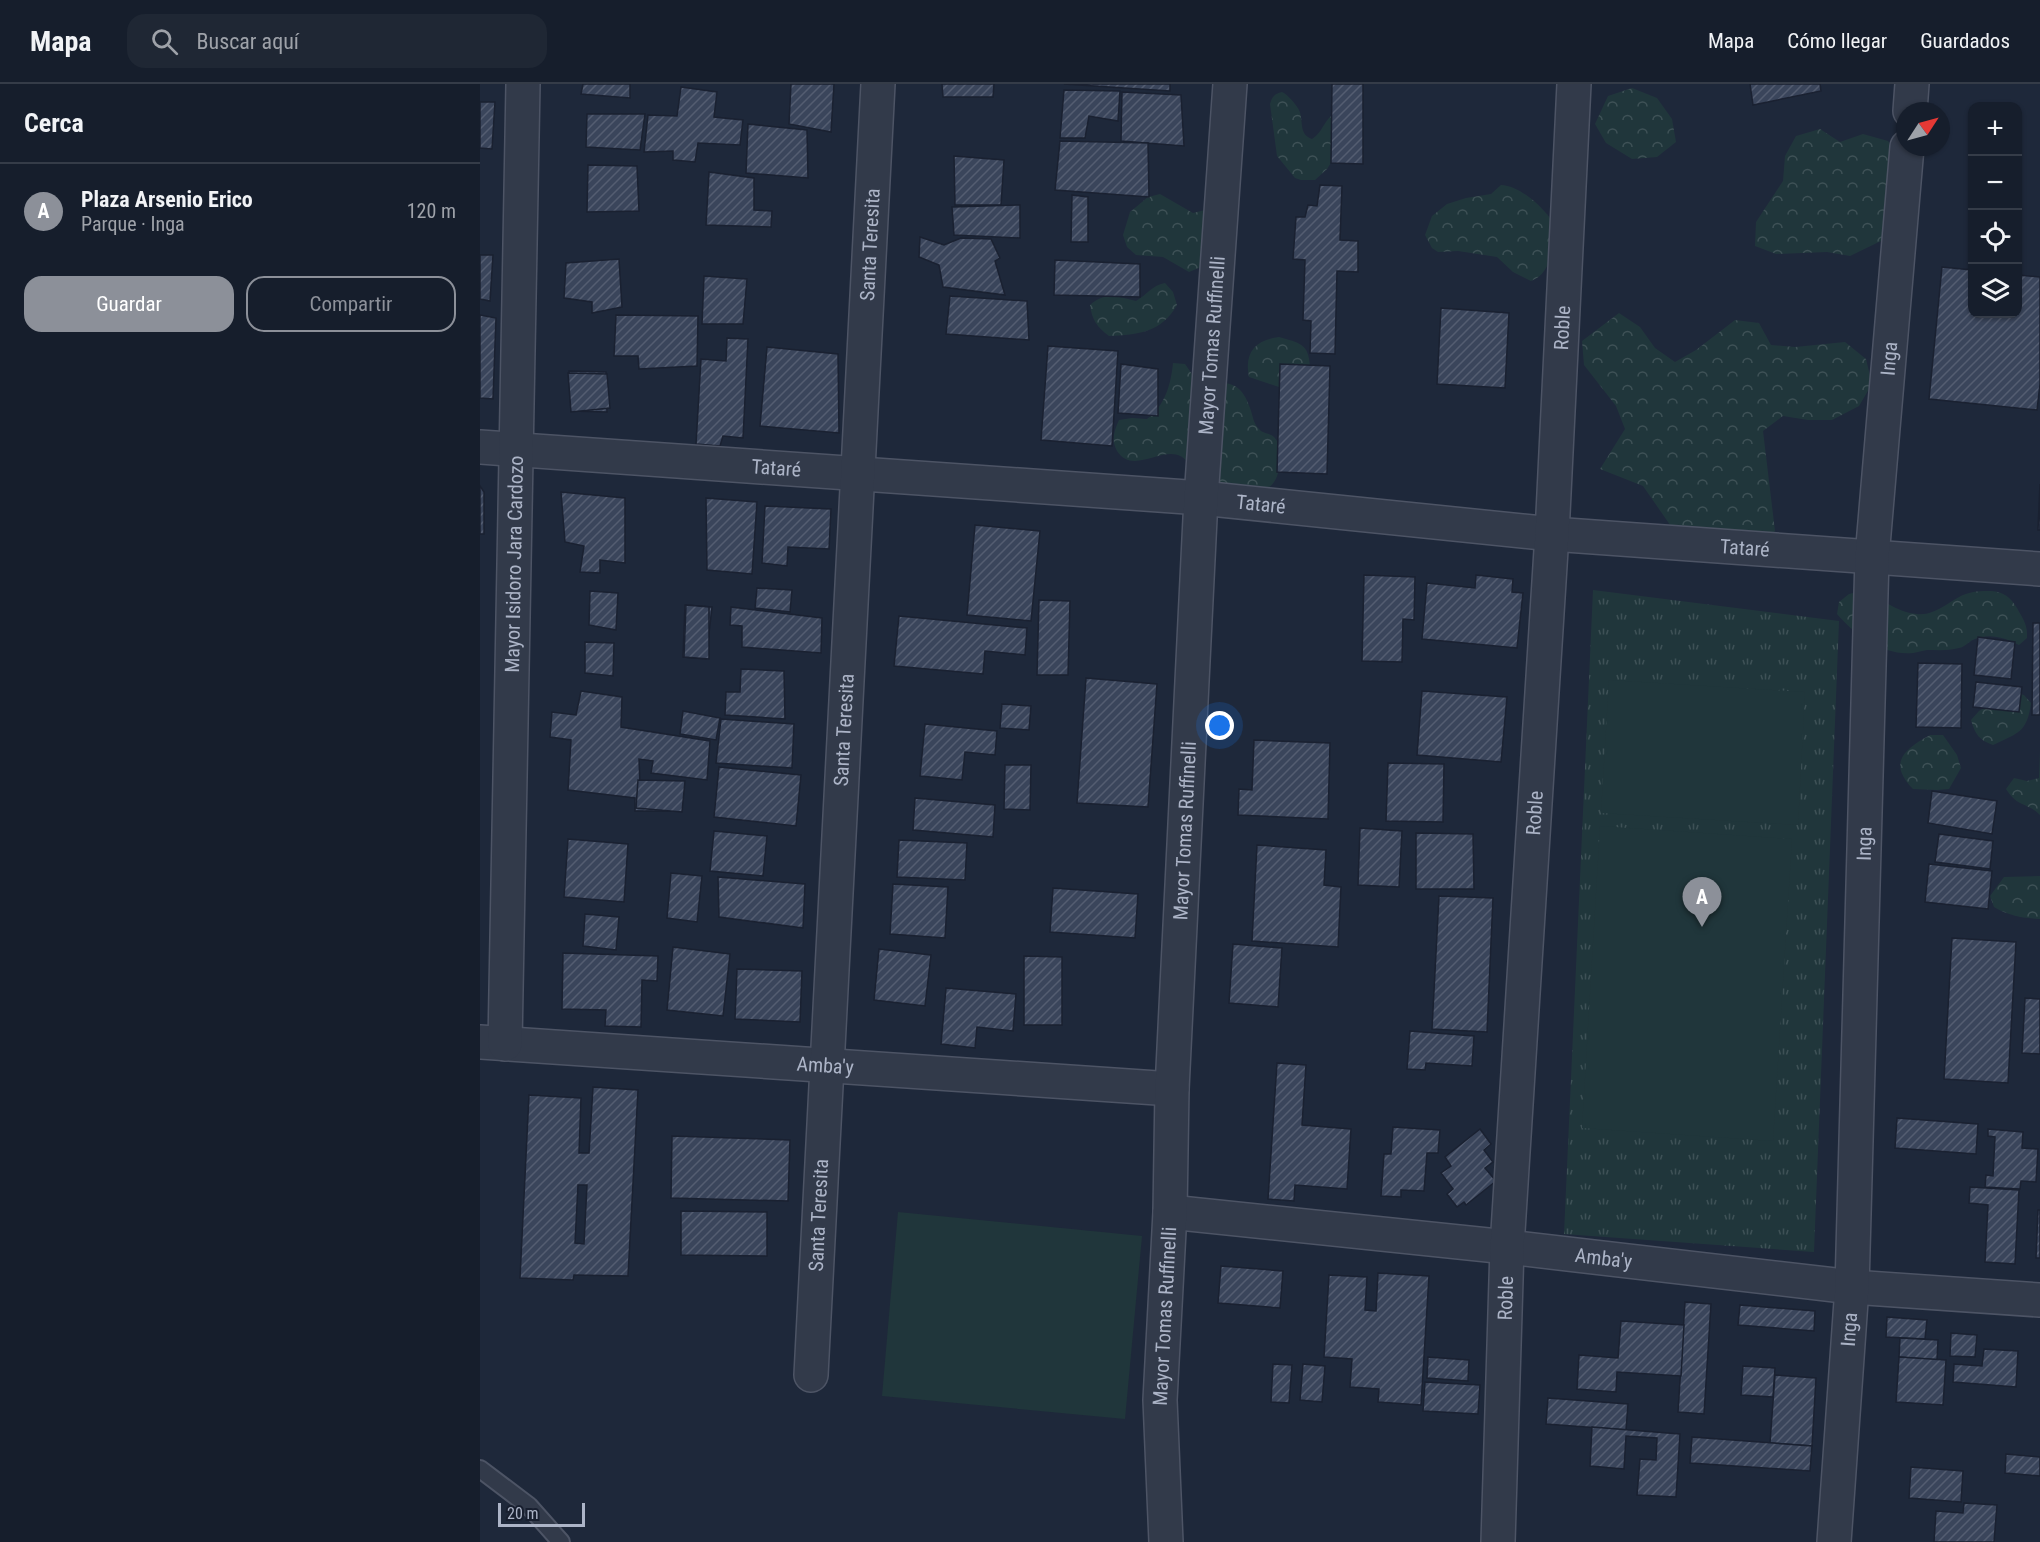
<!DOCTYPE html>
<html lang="es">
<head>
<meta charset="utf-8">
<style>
	body { margin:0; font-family:"Roboto Condensed",sans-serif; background:#1f2734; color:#f1f3f6 }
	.controls { position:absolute; right:18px; top:18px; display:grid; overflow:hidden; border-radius:12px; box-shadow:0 2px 4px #0004 }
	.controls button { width:54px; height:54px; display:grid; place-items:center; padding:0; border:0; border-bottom:2px solid #353c48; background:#161e2c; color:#f1f3f6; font:30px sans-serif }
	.compass { position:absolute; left:1416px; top:18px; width:54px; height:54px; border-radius:50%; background:#161e2c; box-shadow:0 2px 4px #0004; rotate:54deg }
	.scale { position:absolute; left:18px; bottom:15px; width:87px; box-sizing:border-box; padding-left:6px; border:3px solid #acb4c7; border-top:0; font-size:16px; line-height:21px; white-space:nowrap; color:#acb4c7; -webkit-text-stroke:4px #181f2f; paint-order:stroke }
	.you { position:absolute; left:740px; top:642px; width:21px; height:21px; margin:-15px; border:4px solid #fff; border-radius:50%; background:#1a73e8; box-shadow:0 0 0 9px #1a73e833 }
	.badge { display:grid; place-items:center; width:39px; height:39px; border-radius:50%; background:#8c9099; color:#fff; font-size:20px; font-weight:700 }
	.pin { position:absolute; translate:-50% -50px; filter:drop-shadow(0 2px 3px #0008) }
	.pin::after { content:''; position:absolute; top:32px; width:21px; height:18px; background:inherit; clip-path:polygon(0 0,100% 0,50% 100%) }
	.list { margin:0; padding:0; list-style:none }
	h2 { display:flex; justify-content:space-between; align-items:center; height:78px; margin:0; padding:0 24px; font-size:26px }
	h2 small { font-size:20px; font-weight:400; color:#9ea2a9 }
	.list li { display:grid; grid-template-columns:39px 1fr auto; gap:18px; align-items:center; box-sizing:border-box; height:96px; padding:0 24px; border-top:2px solid #353c48 }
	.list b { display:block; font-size:22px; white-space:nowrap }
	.list p { margin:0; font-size:20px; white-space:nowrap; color:#9ea2a9 }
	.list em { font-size:20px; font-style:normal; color:#9ea2a9 }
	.actions { display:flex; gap:12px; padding:18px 24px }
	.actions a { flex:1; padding:14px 0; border:2px solid #8c9099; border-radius:18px; text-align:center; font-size:21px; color:#8c9099 }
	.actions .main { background:#8c9099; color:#fff }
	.icon { flex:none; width:33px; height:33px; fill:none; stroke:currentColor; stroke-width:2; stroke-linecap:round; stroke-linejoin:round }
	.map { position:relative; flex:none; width:1560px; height:1458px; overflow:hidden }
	header { display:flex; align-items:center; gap:36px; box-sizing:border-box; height:84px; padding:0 30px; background:#161e2c; border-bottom:2px solid #353c48 }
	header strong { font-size:28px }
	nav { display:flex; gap:33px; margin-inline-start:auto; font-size:21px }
	.search { width:420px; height:54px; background:#1f2734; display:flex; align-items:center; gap:15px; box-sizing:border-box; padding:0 21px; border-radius:18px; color:#9ea2a9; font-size:22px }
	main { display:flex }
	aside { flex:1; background:#161e2c }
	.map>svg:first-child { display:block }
</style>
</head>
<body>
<header>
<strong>Mapa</strong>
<div class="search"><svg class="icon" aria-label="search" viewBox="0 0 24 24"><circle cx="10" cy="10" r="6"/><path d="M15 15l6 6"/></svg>Buscar aquí</div>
<nav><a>Mapa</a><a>Cómo llegar</a><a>Guardados</a></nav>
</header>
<main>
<aside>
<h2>Cerca<small></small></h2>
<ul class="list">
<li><span class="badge">A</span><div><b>Plaza Arsenio Erico</b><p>Parque · Inga</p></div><em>120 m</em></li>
</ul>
<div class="actions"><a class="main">Guardar</a><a>Compartir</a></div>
</aside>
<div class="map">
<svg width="1560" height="1458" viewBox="0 0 1560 1458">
	<defs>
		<pattern id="forest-crowns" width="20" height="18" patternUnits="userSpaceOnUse" patternTransform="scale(1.5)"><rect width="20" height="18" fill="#20363b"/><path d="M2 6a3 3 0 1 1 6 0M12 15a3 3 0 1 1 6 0" fill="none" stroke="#3e5156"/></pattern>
		<pattern id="park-tufts" width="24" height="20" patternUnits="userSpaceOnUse" patternTransform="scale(1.5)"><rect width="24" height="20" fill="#20363b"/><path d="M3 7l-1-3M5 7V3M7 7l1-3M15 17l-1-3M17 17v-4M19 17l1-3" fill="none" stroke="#3e5156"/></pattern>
		<pattern id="building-hatch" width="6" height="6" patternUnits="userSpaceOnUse" patternTransform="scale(1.5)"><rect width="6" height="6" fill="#3a455b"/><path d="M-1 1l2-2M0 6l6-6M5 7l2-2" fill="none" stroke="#545d71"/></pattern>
	</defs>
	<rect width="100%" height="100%" fill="#1e283a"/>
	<g fill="url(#forest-crowns)">
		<polygon points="1152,4 1177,14 1192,35 1196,58 1177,73 1152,75 1126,59 1115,40 1128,12"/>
		<path d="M802 8C808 11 815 19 819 26 824 37 818 50 832 55 844 48 844 33 857 29L854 74 847 85 835 96H821L815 94 797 72 790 20C792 13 794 10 802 8Z"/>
		<polygon points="1340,45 1360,58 1383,50 1408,57 1423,78 1403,156 1370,172 1347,168 1296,170 1275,162 1276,138 1303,97 1305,72 1316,52"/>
		<path d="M1021 101C1041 102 1064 124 1074 140 1073 160 1073 189 1051 197L1033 188 1017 173 978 167 958 168 952 164 945 151 952 132 967 120 986 114 1011 110Z"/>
		<polygon points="680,110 713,129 737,123 726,181 709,188 683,173 656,171 647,163 643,151 650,128 668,113"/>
		<path d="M685 199 693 208 697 221C682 248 658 251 629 252 617 243 612 236 610 221 624 208 637 212 656 217 668 210 671 202 685 199Z"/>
		<polygon points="1139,229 1160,243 1175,264 1195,278 1216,266 1255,236 1279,239 1291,261 1315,263 1365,258 1386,275 1392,300 1379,322 1352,336 1328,336 1303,332 1283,347 1295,447 1276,464 1204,461 1163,402 1120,385 1145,345 1136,322 1104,281 1102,257"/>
		<path d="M799 253C819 259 829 259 830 283L802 304 769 293C764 269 775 256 799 253Z"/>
		<path d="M693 279 705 280 719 300C746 298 760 295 770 324 773 332 773 339 779 345 783 350 790 349 794 353 800 360 801 365 800 374 799 410 780 408 751 415 741 409 728 403 720 395 712 387 709 375 698 371 678 365 652 390 637 367 631 356 634 347 639 336L652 334 667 335C685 322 691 300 693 279Z"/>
		<path d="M1381 507C1401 513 1415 528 1437 530 1455 532 1468 518 1483 511 1493 507 1501 507 1511 507 1524 508 1530 513 1537 524 1543 535 1548 541 1547 554L1539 561C1526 554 1509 549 1495 555 1489 557 1485 563 1479 564 1468 567 1458 566 1447 566 1442 567 1438 568 1433 569 1404 572 1375 551 1357 530L1359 518 1369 510Z"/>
		<path d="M1531 608 1544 611 1551 619C1547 649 1538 649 1513 661 1499 656 1495 650 1491 636L1499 627Z"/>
		<path d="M1450 651H1463L1477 671 1481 684 1469 705 1457 706 1433 705C1407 678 1425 665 1450 651Z"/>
		<path d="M1560 667V731C1547 718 1538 724 1526 705L1534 694 1547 697 1559 694Z"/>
		<path d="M1560 792V835C1542 834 1529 832 1514 823L1510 812 1524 793Z"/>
	</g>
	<polygon fill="url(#park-tufts)" points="1113,506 1359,537 1334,1168 1084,1150"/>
	<g fill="#20363b">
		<polygon points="1129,596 1325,608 1318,741 1121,729"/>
		<polygon points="1120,742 1312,755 1293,1057 1102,1044"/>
		<polygon points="418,1128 662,1152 645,1335 402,1312"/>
	</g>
	<g fill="url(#building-hatch)" stroke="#1a2131" stroke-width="1.5" fill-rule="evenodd">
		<polygon points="103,0 150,0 150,14 101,10"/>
		<polygon points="311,0 354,0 351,48 309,40"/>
		<polygon points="462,0 514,0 513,13 463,13"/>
		<polygon points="584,0 690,0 690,7"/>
		<polygon points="852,0 883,0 883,80 851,79"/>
		<polygon points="1270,0 1340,0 1341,7 1273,21"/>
		<polygon points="201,3 237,8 234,33 263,36 260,61 218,59 215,78 193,76 193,67 164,68 168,31 197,32"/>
		<polygon points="584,6 640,7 638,37 609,32 605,54 580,54"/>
		<polygon points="642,8 701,11 704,62 641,57"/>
		<polygon points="0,18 15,18 12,65 0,64"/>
		<polygon points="107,30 165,30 160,66 106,63"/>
		<polygon points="268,40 327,46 328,94 266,89"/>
		<polygon points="580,57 668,59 669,113 575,106"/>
		<polygon points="474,72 524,76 521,121 475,121"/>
		<polygon points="108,81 157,82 159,127 107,128"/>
		<polygon points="229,88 274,94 274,126 292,127 291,143 226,141"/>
		<polygon points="840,101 862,102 860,156 878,157 878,188 857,187 855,270 830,269 831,237 823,236 825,176 813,175 816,133 825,133 828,121 837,122"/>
		<polygon points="592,111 608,113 608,158 591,158"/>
		<polygon points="540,121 540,154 474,151 472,123"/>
		<polygon points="440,153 464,161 481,154 511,155 520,174 515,177 525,211 463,203 459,181 439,173"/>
		<polygon points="0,171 13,171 10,217 0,215"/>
		<polygon points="139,175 142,223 112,229 112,218 84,214 86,179"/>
		<polygon points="575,176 660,180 660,213 574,211"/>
		<polygon points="1462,183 1492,186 1492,230 1538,230 1538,191 1560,193 1560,300 1557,326 1449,315"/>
		<polygon points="224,192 267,195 263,240 222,240"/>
		<polygon points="470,212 547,217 549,256 466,250"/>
		<polygon points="961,224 1029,229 1025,304 957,300"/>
		<polygon points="0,231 16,234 13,315 0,314"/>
		<polygon points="136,231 218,232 217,282 159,285 158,272 134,272"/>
		<polygon points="247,254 268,255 263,354 243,352 240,362 216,360 221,275 246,277"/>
		<polygon points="568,262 638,267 632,362 561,356"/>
		<polygon points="287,263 358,270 359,349 280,342"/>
		<polygon points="641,280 678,285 678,332 638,329"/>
		<polygon points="800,280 850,282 847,390 797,388"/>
		<polygon points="89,287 126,288 127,328 91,327"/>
		<polygon points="88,289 127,290 130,324 91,328"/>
		<polygon points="1560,400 1560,446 1558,446"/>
		<polygon points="0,402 4,408 4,450 0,450"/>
		<polygon points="81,408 145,414 145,479 120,476 120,489 100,488 104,462 85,458"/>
		<polygon points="226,414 277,418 272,490 227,486"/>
		<polygon points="285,422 351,425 349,465 308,463 307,482 282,479"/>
		<polygon points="495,441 560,447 551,537 487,531"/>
		<polygon points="884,491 935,493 934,536 923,535 922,578 882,577"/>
		<polygon points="996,491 1033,495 1032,508 1043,509 1037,564 942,555 947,499 995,504"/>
		<polygon points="277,504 312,506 310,528 275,524"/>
		<polygon points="110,507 138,509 136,546 109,541"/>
		<polygon points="559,516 590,517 588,591 557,591"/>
		<polygon points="205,521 232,523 226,575 203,573"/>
		<polygon points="206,521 229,523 229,575 204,573"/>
		<polygon points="251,523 342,534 341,569 262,563 262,542 250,541"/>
		<polygon points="419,532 547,544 545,571 505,567 503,590 414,582"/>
		<polygon points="1553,539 1560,539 1560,631 1552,631"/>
		<polygon points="1498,553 1535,558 1531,595 1494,591"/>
		<polygon points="105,558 134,559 133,592 105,589"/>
		<polygon points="1438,579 1482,580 1481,644 1436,643"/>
		<polygon points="261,585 304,587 305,635 245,631 246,608 260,608"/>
		<polygon points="606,594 677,600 668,723 597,719"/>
		<polygon points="1496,598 1542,603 1539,628 1493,623"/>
		<polygon points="101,607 142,613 141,643 230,657 227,696 171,689 173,677 159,675 160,701 195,703 197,727 155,727 155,714 88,706 91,656 70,653 72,628 96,631"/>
		<polygon points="942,607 1027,613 1021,678 937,671"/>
		<polygon points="522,620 551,622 549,646 520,644"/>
		<polygon points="203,627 240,634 236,656 200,650"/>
		<polygon points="241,635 314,640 312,684 236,679"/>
		<polygon points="445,640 517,647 515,671 485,668 482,696 440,692"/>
		<polygon points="774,656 850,659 848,735 758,731 759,705 772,706"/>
		<polygon points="908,679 964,680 963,738 906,737"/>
		<polygon points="525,681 551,681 550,726 524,725"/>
		<polygon points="239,683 321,691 316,742 234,733"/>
		<polygon points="158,696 205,697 202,728 156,724"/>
		<polygon points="1452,707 1517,717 1512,750 1448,739"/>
		<polygon points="435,714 515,721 513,753 433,746"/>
		<polygon points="880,744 922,747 919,803 878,801"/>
		<polygon points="234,747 287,752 283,792 230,787"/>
		<polygon points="936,749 993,750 994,805 936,805"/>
		<polygon points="1459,750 1513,757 1510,785 1455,778"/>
		<polygon points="88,755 148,760 144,818 84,813"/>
		<polygon points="419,756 487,759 485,796 417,793"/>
		<polygon points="777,761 846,766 844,801 861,803 858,863 772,857"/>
		<polygon points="1449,780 1512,787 1508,825 1445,818"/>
		<polygon points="191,789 222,792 217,838 187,834"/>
		<polygon points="238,793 325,800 323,844 239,833"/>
		<polygon points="413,800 468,803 465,854 410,850"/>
		<polygon points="573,804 658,810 655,854 570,848"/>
		<polygon points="959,812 1013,814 1007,948 952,945"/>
		<polygon points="105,830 139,833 136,866 103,862"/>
		<polygon points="1472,854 1536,858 1528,999 1464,995"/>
		<polygon points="753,860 802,864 798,923 749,919"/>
		<polygon points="193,863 250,870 243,932 187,926"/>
		<polygon points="399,865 451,871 445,922 394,916"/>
		<polygon points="83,869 178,872 177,897 162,896 161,943 125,942 126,926 82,925"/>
		<polygon points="544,872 582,873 582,941 544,941"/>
		<polygon points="257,885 322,887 320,938 255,935"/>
		<polygon points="466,904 536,910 533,947 497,943 495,964 461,960"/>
		<polygon points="1545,914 1560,915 1560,970 1542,969"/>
		<polygon points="930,947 994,952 992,982 946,979 945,986 927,985"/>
		<polygon points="797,979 826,981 822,1041 871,1045 867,1105 815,1101 814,1117 788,1115"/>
		<path d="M113 1003 158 1006 148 1192 94 1191 93 1196 40 1194 49 1011 101 1014 99 1069H109ZM98 1101H107L104 1160 95 1159Z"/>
		<polygon points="1417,1034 1498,1040 1496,1070 1415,1064"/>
		<polygon points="913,1043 960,1046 958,1069 947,1069 944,1107 921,1106 921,1113 901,1112 904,1070 911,1070"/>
		<polygon points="1000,1045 1011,1060 1004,1066 1013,1078 1005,1084 1016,1097 986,1121 984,1118 977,1123 967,1110 973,1105 961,1089 971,1082 965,1073"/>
		<polygon points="1508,1045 1543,1048 1542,1064 1558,1065 1556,1098 1541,1097 1540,1105 1505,1103 1506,1091 1513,1092 1515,1053 1508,1052"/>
		<polygon points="192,1052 310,1056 308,1117 191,1114"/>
		<polygon points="1490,1103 1539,1106 1535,1180 1505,1178 1508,1121 1489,1119"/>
		<polygon points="1558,1126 1560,1126 1560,1174 1556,1174"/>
		<polygon points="201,1127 287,1128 287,1172 201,1171"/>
		<polygon points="741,1182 803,1187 800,1224 738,1219"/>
		<polygon points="898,1189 949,1192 941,1321 898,1318 899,1305 870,1303 872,1275 844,1273 849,1191 887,1193 885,1226 896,1227"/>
		<polygon points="1205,1218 1231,1220 1224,1330 1198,1328"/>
		<polygon points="1260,1221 1335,1227 1334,1247 1258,1241"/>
		<polygon points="1407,1233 1447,1236 1445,1255 1406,1253"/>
		<polygon points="1141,1237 1204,1241 1201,1292 1137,1288 1136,1308 1097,1305 1099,1271 1138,1274"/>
		<polygon points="1471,1249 1497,1251 1495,1273 1470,1272"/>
		<polygon points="1420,1254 1458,1256 1457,1276 1419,1273"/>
		<polygon points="1504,1265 1538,1267 1536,1303 1473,1298 1474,1280 1502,1282"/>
		<polygon points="948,1273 989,1276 988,1297 947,1294"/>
		<polygon points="1419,1273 1466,1276 1463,1321 1416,1318"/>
		<polygon points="793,1280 812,1281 809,1319 791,1318"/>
		<polygon points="823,1280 845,1282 842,1318 820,1316"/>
		<polygon points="1263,1282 1295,1284 1293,1313 1261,1311"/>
		<polygon points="1295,1291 1336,1294 1332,1362 1290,1359"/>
		<polygon points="945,1298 1000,1301 998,1330 943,1327"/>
		<polygon points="1068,1314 1148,1320 1146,1346 1066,1340"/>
		<polygon points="1112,1343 1200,1350 1196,1413 1157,1411 1160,1375 1176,1376 1177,1354 1146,1352 1144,1385 1110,1382"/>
		<polygon points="1212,1353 1332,1362 1330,1387 1210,1379"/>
		<polygon points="1526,1370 1560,1373 1560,1392 1525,1389"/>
		<polygon points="1431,1383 1483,1387 1481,1418 1429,1414"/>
		<polygon points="1484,1419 1517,1421 1514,1458 1454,1458 1456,1427 1483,1429"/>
	</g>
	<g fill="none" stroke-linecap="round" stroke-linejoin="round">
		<g stroke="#4d5465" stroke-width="20">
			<polyline id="lane" points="0,1385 49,1422 81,1458"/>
		</g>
		<g stroke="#4d5465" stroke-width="36">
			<g id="street">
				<polyline points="1430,27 1432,0"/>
				<path id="s1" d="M0 363 721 414 1072 450 1560 485"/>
				<path id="s2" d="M0 958 692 1005"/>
				<path id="s3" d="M25 960 43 0"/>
				<path id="s4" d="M690 1128 1027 1163 1372 1203 1560 1216"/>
				<path id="s5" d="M331 1291C350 860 377 430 398 0"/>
				<path id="s6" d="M686 1458 680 1316 690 1128 692 1005 721 414 750 0"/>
				<path id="s7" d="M1018 1458 1027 1163 1072 450 1094 0"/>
				<path id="s8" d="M1354 1458 1372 1203 1392 473 1427 63"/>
			</g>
		</g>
		<use href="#lane" stroke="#323a4a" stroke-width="16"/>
		<use href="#street" stroke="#323a4a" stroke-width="33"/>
	</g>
	<g text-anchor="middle" stroke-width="5" stroke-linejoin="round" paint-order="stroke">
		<g font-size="20" fill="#acb4c7" stroke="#181f2f">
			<text dy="7" stroke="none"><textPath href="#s5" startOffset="1132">Santa Teresita</textPath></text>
			<text dy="7" stroke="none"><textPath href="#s7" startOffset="1216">Roble</textPath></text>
			<text dy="7" stroke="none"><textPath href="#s6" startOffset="1198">Mayor Tomas Ruffinelli</textPath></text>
			<text dy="7" stroke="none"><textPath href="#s8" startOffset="1185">Inga</textPath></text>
			<text dy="7" stroke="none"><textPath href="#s1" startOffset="297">Tataré</textPath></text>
			<text dy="7" stroke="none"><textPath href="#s1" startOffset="783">Tataré</textPath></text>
			<text dy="7" stroke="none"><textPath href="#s1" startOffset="1269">Tataré</textPath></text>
			<text dy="7" stroke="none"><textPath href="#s3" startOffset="480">Mayor Isidoro Jara Cardozo</textPath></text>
			<text dy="7" stroke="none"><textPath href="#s5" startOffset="646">Santa Teresita</textPath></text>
			<text dy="7" stroke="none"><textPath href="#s7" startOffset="730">Roble</textPath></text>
			<text dy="7" stroke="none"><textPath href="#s6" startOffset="712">Mayor Tomas Ruffinelli</textPath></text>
			<text dy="7" stroke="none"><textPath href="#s8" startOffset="699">Inga</textPath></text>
			<text dy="7" stroke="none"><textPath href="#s2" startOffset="346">Amba'y</textPath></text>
			<text dy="7" stroke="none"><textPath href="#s5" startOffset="160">Santa Teresita</textPath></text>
			<text dy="7" stroke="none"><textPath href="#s4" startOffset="436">Amba'y</textPath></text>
			<text dy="7" stroke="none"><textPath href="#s7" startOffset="244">Roble</textPath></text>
			<text dy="7" stroke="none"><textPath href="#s6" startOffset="226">Mayor Tomas Ruffinelli</textPath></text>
			<text dy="7" stroke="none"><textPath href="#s8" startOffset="213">Inga</textPath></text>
		</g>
	</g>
</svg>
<div class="controls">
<button>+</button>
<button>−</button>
<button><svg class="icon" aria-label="locate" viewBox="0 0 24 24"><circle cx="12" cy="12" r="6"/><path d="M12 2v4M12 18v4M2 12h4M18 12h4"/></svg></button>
<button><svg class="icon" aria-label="layers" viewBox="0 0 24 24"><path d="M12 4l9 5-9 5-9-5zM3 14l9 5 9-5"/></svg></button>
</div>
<svg class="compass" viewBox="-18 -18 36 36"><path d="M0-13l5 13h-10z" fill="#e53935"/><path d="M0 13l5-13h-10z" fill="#9ea2a9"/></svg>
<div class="scale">20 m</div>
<div class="you"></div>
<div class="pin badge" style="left:1222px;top:843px">A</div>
</div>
</main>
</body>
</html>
